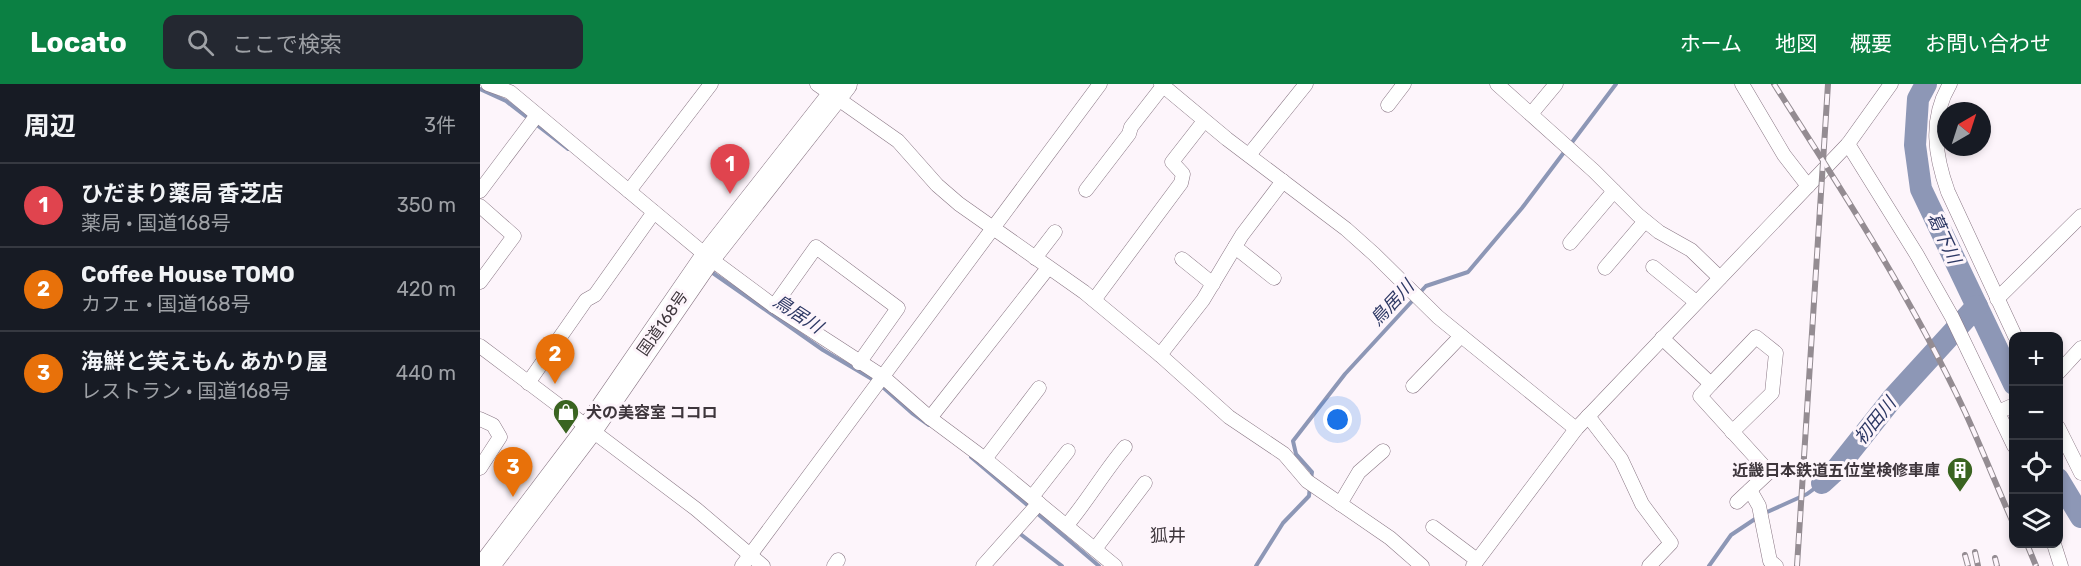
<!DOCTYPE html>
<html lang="ja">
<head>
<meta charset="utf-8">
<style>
	body { margin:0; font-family:Rubik,"Noto Sans JP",sans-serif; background:#242831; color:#f1f3f6 }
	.controls { position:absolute; right:18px; bottom:18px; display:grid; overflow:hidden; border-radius:12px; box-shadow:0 3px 9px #0003 }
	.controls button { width:54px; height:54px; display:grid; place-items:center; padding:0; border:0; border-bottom:2px solid #363941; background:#171b24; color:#f1f3f6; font:30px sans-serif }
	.compass { position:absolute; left:1457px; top:18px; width:54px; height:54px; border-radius:50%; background:#171b24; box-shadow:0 3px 9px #0003; rotate:39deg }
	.you { position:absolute; left:858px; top:336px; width:21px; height:21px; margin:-15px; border:4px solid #fff; border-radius:50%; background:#1a73e8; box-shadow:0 0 0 9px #1a73e833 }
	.badge { display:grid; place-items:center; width:39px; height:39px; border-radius:50%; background:#0b8043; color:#fff; font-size:20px; font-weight:700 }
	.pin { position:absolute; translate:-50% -50px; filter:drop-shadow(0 2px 3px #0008) }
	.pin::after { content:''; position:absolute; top:32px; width:21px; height:18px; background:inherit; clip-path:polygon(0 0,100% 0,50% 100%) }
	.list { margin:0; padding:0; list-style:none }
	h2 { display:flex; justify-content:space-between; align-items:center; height:78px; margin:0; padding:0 24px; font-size:26px }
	h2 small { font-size:20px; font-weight:400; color:#9ea1a6 }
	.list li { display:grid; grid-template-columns:39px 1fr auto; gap:18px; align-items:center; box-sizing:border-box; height:84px; padding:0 24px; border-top:2px solid #363941 }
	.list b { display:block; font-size:22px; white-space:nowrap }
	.list p { margin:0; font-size:20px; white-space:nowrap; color:#9ea1a6 }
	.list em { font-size:20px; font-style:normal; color:#9ea1a6 }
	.icon { flex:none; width:33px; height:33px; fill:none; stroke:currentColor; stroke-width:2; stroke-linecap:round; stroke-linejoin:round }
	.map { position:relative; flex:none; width:1601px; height:482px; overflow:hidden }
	header { display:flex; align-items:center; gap:36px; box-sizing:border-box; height:84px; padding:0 30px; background:#0b8043; color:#fff }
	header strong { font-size:28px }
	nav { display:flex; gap:33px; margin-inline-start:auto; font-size:21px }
	.search { width:420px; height:54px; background:#242831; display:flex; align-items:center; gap:15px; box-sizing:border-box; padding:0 21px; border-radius:12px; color:#9ea1a6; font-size:22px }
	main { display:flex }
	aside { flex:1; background:#171b24 }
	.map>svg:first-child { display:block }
</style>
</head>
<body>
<header>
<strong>Locato</strong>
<div class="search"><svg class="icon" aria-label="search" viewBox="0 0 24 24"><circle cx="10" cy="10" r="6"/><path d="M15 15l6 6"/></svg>ここで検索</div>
<nav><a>ホーム</a><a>地図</a><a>概要</a><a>お問い合わせ</a></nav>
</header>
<main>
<aside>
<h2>周辺<small>3件</small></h2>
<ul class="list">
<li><span class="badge" style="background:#e0444e">1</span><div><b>ひだまり薬局 香芝店</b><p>薬局 · 国道168号</p></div><em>350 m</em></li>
<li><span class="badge" style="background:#e8710a">2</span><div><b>Coffee House TOMO</b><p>カフェ · 国道168号</p></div><em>420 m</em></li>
<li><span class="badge" style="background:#e8710a">3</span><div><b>海鮮と笑えもん あかり屋</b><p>レストラン · 国道168号</p></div><em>440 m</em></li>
</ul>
</aside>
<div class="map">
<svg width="1601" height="482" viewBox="0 0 1601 482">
	<rect width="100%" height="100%" fill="#fdf5fb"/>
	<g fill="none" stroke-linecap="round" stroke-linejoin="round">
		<g stroke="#8d97b6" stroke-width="4">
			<polyline points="0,5 26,17 88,65"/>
			<polyline points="1090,61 1136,0"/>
			<polyline points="230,187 343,266 397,298 432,329 449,341"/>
			<polyline points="491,373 619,482"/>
			<polyline points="831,395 832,388 816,370 813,357 865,290 946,202 988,188 1042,124 1085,67"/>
			<polyline points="1285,429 1327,410 1342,399"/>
			<polyline points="537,451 539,449 582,482"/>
			<polyline points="776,482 803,439 829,412 830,402"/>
			<polyline points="1229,482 1251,451 1278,433"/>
		</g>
		<g stroke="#8d97b6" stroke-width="22">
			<polyline points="1446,0 1438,15 1435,61 1441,105 1534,300"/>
			<polyline points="1578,395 1601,433"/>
			<polyline points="1342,399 1354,388 1412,315 1497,222"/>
		</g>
		<g stroke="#897684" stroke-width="15">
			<g id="street">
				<polyline points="8,0 30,8 228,173 294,222 402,292 450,334 505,375 635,482"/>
				<polyline points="337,0 418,57 457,101 479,120 604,208 680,271 749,333 804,370 827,397 910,454 942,482"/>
				<polyline points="681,0 747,55 866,145 894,170 958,233 1096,345"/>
				<polyline points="1017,0 1114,87 1158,131 1179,148 1211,166 1240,194"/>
				<polyline points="1262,0 1304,71 1328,102"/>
				<path d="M1470 0C1449 35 1455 72 1468 108L1535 252"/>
				<polyline points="908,21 924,0"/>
				<polyline points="1051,30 1076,0"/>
				<polyline points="1368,60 1437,171 1472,233 1534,362"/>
				<polyline points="769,71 826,0"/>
				<polyline points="606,106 649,50 651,43 683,2"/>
				<polyline points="0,107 57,31"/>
				<polyline points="149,107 231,0"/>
				<polyline points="0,122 34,152 0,198"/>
				<polyline points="1090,159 1134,107"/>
				<polyline points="755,163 794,194"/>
				<polyline points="555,174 575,148"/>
				<polyline points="702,175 733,200"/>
				<polyline points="1173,183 1216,218"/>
				<polyline points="1125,184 1165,137"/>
				<polyline points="1517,215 1601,132"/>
				<polyline points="614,216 701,99 703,90 692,78 724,37"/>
				<polyline points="294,222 336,163 418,224 379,279"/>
				<polyline points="1182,254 1231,300 1276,253 1296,269 1292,309 1252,348"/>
				<polyline points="0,262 216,425 283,482"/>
				<polyline points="680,271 723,216 762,151 803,97"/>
				<polyline points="1578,289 1601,264"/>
				<polyline points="48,299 106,216 115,211 174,128"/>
				<polyline points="1231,300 1220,312 1289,388 1257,418"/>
				<polyline points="933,302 981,252"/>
				<polyline points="1518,328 1534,321"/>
				<polyline points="1108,332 1141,375 1162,420 1191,459 1169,482"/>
				<polyline points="450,334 568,184"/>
				<polyline points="0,335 13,341 20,353 0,384"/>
				<polyline points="1578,343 1601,389"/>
				<polyline points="505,375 559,304"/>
				<polyline points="1270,406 1279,422 1290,477 1296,482"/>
				<polyline points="552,413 588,367"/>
				<polyline points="860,420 879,388 903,367"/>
				<path d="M587 441C608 416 624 388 645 363"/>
				<polyline points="953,443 997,476"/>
				<polyline points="1574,460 1581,482"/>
				<polyline points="615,465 665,399"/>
				<polyline points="262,482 620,0"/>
				<polyline points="354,482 358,476"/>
				<polyline points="503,482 559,419"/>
				<polyline points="993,482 1096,345 1368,60 1411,0"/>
			</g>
		</g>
		<g stroke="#897684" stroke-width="27">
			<polyline id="highway" points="6,482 109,346 228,173 364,0"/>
		</g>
		<use href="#street" stroke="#fff" stroke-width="14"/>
		<use href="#highway" stroke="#fff" stroke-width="26"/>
		<g stroke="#948c92" stroke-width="6">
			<g id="rail">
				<path d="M1294 0C1362 106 1431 213 1485 328 1502 365 1517 403 1534 441"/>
				<polyline points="1547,460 1556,482"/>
				<polyline points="1495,468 1498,482"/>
				<polyline points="1485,471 1488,482"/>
				<polyline points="1515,474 1517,482"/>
				<polyline points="1317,482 1348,0"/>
			</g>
		</g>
		<use href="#rail" stroke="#fdf5fb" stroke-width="4" stroke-dasharray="11" stroke-linecap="butt"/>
	</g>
	<defs>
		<g id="shop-pin" transform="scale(1.35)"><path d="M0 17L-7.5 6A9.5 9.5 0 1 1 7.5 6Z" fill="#3a6421" stroke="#fdf5fb"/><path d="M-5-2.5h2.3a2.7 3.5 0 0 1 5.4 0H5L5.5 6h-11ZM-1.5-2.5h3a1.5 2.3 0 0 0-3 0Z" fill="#fff"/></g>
		<g id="building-pin" transform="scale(1.35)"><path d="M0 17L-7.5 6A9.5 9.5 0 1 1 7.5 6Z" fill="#3a6421" stroke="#fdf5fb"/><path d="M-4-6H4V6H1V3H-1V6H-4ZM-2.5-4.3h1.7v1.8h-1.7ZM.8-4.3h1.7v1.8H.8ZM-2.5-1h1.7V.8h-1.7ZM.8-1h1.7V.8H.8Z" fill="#fff"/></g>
	</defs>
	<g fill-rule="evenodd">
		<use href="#shop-pin" x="86" y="328"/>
		<use href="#building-pin" x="1480" y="386"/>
	</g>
	<g text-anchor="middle" stroke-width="6" stroke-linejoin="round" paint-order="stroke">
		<g font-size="16" fill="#3e363c" stroke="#fdf5fb">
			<text transform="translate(182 239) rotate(-55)" y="6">国道168号</text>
		</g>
		<g font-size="16" font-weight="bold" fill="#3e363c" stroke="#fdf5fb" text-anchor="start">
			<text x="106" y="334">犬の美容室 ココロ</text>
			<text x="1460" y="392" text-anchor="end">近畿日本鉄道五位堂検修車庫</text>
		</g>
		<g font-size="18" font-style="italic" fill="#2d3864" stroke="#fdf5fb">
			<text transform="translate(1464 154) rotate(65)" y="6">葛下川</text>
			<text transform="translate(912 219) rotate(-47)" y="6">鳥居川</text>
			<text transform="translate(318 230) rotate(33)" y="6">鳥居川</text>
			<text transform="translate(1395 337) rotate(-51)" y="6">初田川</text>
		</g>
		<g font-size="18" fill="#3e363c" stroke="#fdf5fb">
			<text x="688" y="458">狐井</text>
		</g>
	</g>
</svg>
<div class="controls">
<button>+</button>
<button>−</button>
<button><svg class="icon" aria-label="locate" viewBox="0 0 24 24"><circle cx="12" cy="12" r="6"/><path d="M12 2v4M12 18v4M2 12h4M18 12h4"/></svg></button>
<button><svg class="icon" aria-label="layers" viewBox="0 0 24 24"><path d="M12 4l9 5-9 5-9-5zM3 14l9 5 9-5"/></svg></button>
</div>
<svg class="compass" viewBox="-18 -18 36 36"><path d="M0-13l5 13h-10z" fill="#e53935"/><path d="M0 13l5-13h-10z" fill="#9ea1a6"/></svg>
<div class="you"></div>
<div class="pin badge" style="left:250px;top:110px;background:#e0444e">1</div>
<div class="pin badge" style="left:75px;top:300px;background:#e8710a">2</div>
<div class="pin badge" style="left:33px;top:413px;background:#e8710a">3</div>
</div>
</main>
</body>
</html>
